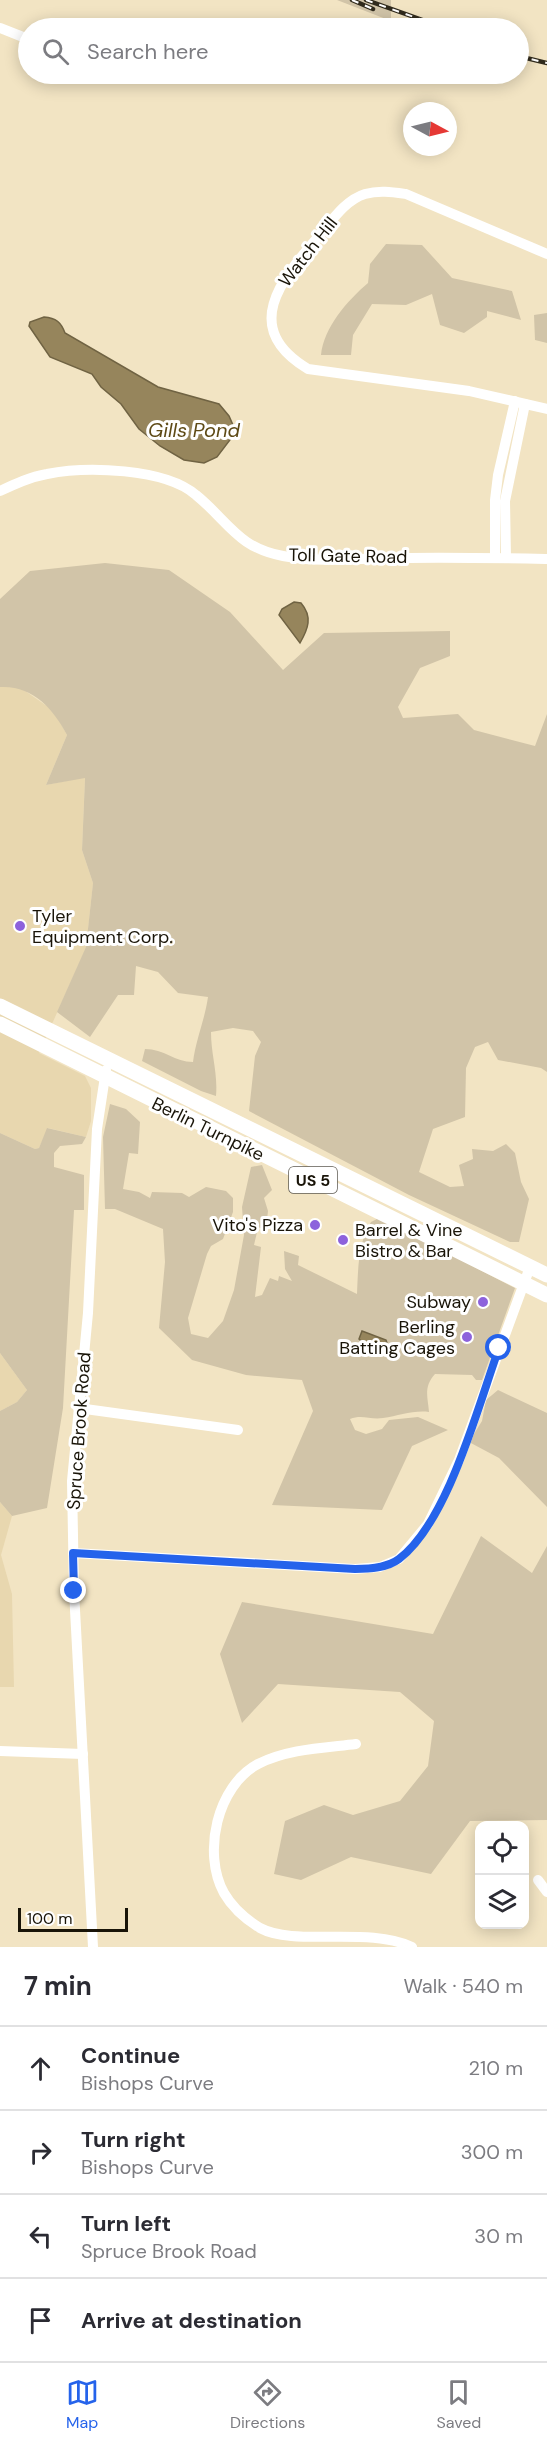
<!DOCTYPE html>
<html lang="en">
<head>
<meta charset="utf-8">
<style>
	body { margin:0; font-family:"DM Sans",sans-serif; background:#f2f2f3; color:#2b2b33 }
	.controls { position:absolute; right:18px; bottom:18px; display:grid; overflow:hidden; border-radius:12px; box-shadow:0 3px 15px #0003 }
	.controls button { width:54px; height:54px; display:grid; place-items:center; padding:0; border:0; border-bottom:2px solid #e1e1e2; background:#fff; color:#2b2b33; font:30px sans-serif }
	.compass { position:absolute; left:403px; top:102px; width:54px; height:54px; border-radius:50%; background:#fff; box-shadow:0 3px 15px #0003; rotate:97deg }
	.scale { position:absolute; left:18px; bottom:15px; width:110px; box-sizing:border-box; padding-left:6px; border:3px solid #191408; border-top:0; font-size:16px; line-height:21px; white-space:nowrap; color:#191408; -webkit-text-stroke:4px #fff; paint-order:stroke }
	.stop { position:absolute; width:18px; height:18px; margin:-14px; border:4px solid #2563eb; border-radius:50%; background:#fff }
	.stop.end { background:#2563eb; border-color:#fff; box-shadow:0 2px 6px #0008 }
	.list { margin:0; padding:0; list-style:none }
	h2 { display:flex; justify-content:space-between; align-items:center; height:78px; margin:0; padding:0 24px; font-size:26px }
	h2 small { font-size:20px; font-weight:400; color:#7c7c81 }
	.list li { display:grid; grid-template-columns:39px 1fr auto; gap:18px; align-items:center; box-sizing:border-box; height:84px; padding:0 24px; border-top:2px solid #e1e1e2 }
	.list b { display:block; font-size:22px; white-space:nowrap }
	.list p { margin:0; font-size:20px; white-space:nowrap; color:#7c7c81 }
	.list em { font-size:20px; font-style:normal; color:#7c7c81 }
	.icon { flex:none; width:33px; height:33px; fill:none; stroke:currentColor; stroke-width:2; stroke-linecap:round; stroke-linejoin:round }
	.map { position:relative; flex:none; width:547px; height:1947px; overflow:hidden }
	.search { position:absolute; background:#fff; box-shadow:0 3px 15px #0003; left:18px; right:18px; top:18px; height:66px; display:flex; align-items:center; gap:15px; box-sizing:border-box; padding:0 21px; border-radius:33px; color:#7c7c81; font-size:22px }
	.sheet { height:414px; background:#fff }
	nav { display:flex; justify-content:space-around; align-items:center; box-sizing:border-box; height:84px; border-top:2px solid #e1e1e2; background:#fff; font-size:16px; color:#7c7c81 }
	nav a { display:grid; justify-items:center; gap:3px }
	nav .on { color:#2563eb }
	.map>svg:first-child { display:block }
</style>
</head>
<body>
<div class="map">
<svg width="547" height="1947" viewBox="0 0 547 1947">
	<rect width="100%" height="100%" fill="#f2e4c3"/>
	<g fill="#e8d7af">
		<polygon points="18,686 54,711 67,735 46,785 85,777 82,850 93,883 86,948 39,1053 85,1076 91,1088 91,1121 86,1137 48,1128 39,1148 35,1149 0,1133 0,687"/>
		<polygon points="0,1353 27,1390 17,1402 0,1411"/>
		<polygon points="0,1502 12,1516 1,1555 12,1594 14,1687 0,1687"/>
	</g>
	<g fill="#d1c4a8">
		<polygon points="337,0 391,0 391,21"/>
		<path d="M386 244 422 245 452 278 512 291 521 320 487 311V317L464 333 440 325 432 294 406 305 372 304 353 335 351 355H321C324 327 347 301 368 283L370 264Z"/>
		<polygon points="547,313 547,343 535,340 534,315"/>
		<path d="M105 563 169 570 230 612 283 670 324 633 450 631V656L420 668 398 707 403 718 458 714 474 730 535 746 547 714V1072L541 1068 498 1060 488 1042 475 1047 466 1068 465 1117 433 1129 419 1172 450 1187 464 1186 459 1165 473 1159 472 1149 493 1151 506 1144 515 1153 521 1182 529 1199 519 1242H510L409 1195 249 1111 255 1056 261 1042 253 1031 233 1028 211 1032C211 1055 218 1072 216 1096L201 1091 142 1061 145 1049C164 1049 175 1062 193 1062 196 1039 205 1019 208 997L178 993 158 972 136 966 134 995H118L90 1037 57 1012 86 947 93 883 82 850 85 778 46 785 67 735C53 708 32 685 0 687V599L30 571Z"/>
		<path d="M110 1104 126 1109 140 1122 138 1154 129 1153 123 1189 139 1192 150 1198 152 1192 182 1193 189 1197 206 1187 226 1191 233 1198V1212L223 1239 211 1246 207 1254 188 1318 191 1334 208 1338 223 1321 234 1290 244 1235 242 1207 251 1167 262 1165 272 1190 264 1198 268 1211 266 1228H258L254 1245 261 1247 255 1297 262 1295 270 1278 278 1281 279 1276 292 1281 285 1269 284 1251 299 1256 298 1265 357 1294C358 1271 358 1242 371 1222L379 1218 515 1288 482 1380H476L472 1375 435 1374C423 1387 428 1398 429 1412 413 1410 399 1416 383 1418 370 1420 362 1414 350 1419L355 1430 366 1434 382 1429 389 1420 418 1417 448 1430 412 1446 382 1510 272 1505 313 1411 302 1380 246 1375 192 1360 159 1328 165 1262 163 1229 115 1209H105L103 1137Z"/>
		<polygon points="47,1128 86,1137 82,1144 60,1146 54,1153 54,1167 84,1175 84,1210 74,1210 63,1408 47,1508 12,1516 0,1502 0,1411 17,1402 27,1390 0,1353 0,1133 35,1149 39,1148"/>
		<polygon points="498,1390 547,1413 547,1507 499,1458 469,1442 482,1421 486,1400"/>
		<polygon points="481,1536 532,1573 547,1546 547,1820 470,1821 431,1874 351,1857 301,1880 274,1874 285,1821 324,1805 353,1815 400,1801 428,1766 434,1721 400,1692 278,1684 242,1723 220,1654 242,1602 433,1634"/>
	</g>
	<g fill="#96855c" stroke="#706343" stroke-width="1.5">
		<path d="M44 317C56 318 61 322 65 333L158 387 219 404 229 416 236 432 217 457 204 463 184 460 160 446 139 429 121 404 101 387 92 374 50 357 29 326 30 322Z"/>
		<path d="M294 602 301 603C313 617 308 629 300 643L279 615 282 609Z"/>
		<path d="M362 1331 386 1340 388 1346C378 1352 367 1347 359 1339Z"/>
	</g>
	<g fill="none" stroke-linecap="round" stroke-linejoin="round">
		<g stroke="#fff" stroke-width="10">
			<polyline points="0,28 28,39"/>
			<path d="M547 254 406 194C392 192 379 190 365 194 345 200 331 222 318 237 281 280 240 328 308 369L469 391 547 409"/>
			<path d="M0 491C15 484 30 477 47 474 86 466 165 468 196 495 228 521 238 548 283 556 321 563 363 558 401 558 450 557 498 558 547 559"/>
			<polyline points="495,558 495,500 498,475 515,401"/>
			<polyline points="506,558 505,501 525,404"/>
			<polyline points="78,1408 238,1430"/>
			<polyline points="73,1553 355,1569 380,1567 399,1559 428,1524 459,1460 530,1267"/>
			<path d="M356 1744C323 1748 288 1749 258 1764 217 1786 202 1853 224 1893 232 1907 247 1920 260 1928 295 1947 368 1926 412 1947"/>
			<polyline points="0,1751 83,1754"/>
			<polyline points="538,1880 547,1892"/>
			<polyline points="93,1947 74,1591 72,1481 88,1313 97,1129 106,1070"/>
		</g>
		<g stroke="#fff" stroke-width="15">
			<polyline points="0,1006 547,1275"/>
			<polyline points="0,1024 547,1295"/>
		</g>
		<g stroke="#302a1c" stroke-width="4.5">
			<g id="rail">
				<polyline points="352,0 373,9"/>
				<polyline points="366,0 445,28"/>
				<polyline points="518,56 547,63"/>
			</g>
		</g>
		<use href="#rail" stroke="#fff" stroke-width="2" stroke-dasharray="7" stroke-linecap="butt"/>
	</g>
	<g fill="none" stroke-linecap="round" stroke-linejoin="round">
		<path stroke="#2563eb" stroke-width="8" d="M74 1591 73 1553 355 1569C370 1569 387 1568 399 1559 448 1522 478 1406 499 1348"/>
	</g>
	<g fill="#8d62dc" stroke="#fff" stroke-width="2">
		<circle cx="20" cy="926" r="6"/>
		<circle cx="315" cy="1225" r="6"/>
		<circle cx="343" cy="1240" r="6"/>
		<circle cx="483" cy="1302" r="6"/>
		<circle cx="467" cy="1337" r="6"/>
	</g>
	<g text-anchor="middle" stroke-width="6" stroke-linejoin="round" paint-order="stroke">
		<rect fill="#fff" stroke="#5e5a52" stroke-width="1.5" x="289" y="1167" width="48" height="26" rx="4.5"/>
		<g font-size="16" font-weight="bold" fill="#191408">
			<text x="313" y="1186">US 5</text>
		</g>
		<g font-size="18" fill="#191408" stroke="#fff">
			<text transform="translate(308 252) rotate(-52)" y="6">Watch Hill</text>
			<text transform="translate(348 556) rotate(1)" y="6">Toll Gate Road</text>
			<text transform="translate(208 1129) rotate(26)" y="6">Berlin Turnpike</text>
			<text transform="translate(79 1431) rotate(-86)" y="6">Spruce Brook Road</text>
		</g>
		<g font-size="18" fill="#191408" stroke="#fff" text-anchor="end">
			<text x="32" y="922" text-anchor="start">Tyler<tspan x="32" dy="21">Equipment Corp.</tspan></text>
			<text x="303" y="1231">Vito's Pizza</text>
			<text x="355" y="1236" text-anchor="start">Barrel &amp; Vine<tspan x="355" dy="21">Bistro &amp; Bar</tspan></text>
			<text x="471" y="1308">Subway</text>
			<text x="455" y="1333">Berling<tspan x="455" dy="21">Batting Cages</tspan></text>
		</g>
		<g font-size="20" font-style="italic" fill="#5e4a16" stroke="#fff">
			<text x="194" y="437">Gills Pond</text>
		</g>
	</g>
</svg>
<div class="controls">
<button><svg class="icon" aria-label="locate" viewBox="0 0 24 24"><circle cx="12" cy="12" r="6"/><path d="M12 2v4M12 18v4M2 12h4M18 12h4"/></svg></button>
<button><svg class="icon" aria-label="layers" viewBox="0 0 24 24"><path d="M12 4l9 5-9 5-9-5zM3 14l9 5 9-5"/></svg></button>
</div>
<svg class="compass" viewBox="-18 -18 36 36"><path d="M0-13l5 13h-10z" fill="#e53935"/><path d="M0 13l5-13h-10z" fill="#7c7c81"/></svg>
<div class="scale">100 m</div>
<div class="stop" style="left:499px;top:1348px"></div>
<div class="stop end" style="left:74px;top:1591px"></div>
<div class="search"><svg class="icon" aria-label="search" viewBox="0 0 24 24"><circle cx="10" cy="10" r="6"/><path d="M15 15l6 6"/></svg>Search here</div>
</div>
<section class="sheet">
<h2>7 min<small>Walk · 540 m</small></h2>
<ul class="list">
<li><svg class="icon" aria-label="ahead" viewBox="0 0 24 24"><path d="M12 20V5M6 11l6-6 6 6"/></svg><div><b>Continue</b><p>Bishops Curve</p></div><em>210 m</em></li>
<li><svg class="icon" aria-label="right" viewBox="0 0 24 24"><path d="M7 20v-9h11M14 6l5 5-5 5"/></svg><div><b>Turn right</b><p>Bishops Curve</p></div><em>300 m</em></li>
<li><svg class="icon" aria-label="left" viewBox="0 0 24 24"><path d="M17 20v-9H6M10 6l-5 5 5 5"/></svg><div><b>Turn left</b><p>Spruce Brook Road</p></div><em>30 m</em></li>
<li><svg class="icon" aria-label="arrive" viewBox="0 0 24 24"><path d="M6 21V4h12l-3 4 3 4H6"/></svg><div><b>Arrive at destination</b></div></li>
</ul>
</section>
<nav>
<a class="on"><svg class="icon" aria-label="map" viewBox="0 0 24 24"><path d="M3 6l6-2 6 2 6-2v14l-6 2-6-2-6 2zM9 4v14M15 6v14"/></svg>Map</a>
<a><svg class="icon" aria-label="directions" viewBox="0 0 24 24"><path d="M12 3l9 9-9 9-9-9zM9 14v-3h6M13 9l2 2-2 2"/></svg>Directions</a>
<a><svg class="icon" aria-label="saved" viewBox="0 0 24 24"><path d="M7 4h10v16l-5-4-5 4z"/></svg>Saved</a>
</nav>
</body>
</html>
